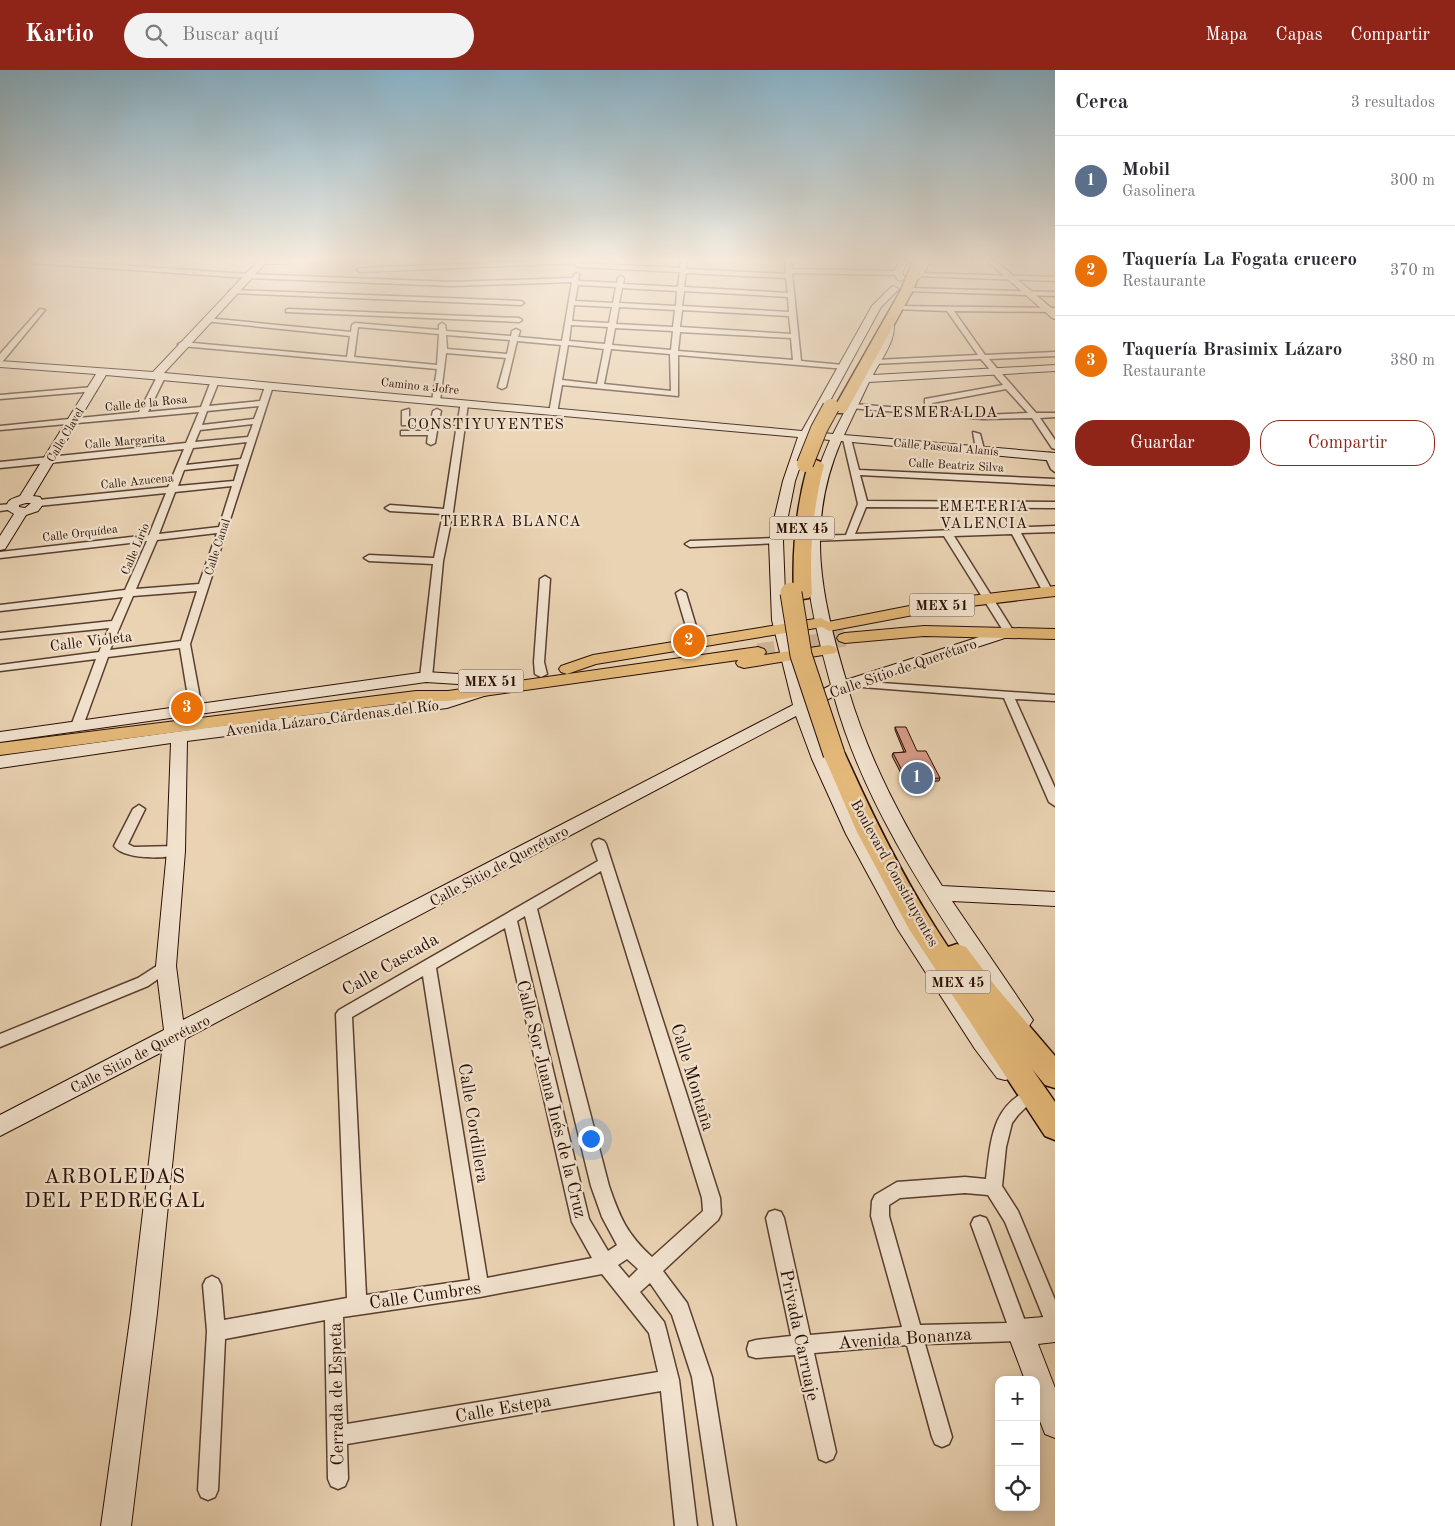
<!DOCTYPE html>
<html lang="es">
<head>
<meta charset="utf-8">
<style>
	body { margin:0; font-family:"Old Standard TT",serif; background:#f2f2f3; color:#2b2b33 }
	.controls { position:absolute; right:15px; bottom:15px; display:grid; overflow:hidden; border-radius:10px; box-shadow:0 2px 12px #0003 }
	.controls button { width:45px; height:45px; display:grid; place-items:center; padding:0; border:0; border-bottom:1px solid #e1e1e2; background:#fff; color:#2b2b33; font:25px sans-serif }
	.you { position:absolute; left:590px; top:1068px; width:18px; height:18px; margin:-12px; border:4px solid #fff; border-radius:50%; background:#1a73e8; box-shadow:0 0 0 8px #1a73e833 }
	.badge { display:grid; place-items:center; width:32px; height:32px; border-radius:50%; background:#8f2418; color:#fff; font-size:16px; font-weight:700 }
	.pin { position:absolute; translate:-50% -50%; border:2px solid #fff; box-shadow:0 1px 5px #0006 }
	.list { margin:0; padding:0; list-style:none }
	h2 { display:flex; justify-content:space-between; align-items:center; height:65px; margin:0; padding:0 20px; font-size:21px }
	h2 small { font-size:16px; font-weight:400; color:#7c7c81 }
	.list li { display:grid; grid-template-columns:32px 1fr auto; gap:15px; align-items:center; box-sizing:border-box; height:90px; padding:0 20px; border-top:1px solid #e1e1e2 }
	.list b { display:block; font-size:19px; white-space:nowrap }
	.list p { margin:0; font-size:16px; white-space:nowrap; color:#7c7c81 }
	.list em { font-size:16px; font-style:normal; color:#7c7c81 }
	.actions { display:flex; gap:10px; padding:15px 20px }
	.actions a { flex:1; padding:11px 0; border:1px solid #8f2418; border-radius:20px; text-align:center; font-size:18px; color:#8f2418 }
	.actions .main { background:#8f2418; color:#fff }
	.icon { flex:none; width:28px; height:28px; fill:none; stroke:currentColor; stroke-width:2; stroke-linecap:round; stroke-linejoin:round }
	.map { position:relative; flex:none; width:1055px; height:1456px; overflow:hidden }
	header { display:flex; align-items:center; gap:30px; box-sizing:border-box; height:70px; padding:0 25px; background:#8f2418; color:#fff }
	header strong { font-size:24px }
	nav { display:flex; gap:28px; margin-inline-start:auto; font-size:18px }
	.search { width:350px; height:45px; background:#f2f2f3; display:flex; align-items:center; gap:12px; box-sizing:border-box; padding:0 18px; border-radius:28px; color:#7c7c81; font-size:19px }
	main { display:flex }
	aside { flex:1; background:#fff }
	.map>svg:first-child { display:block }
</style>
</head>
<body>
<header>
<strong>Kartio</strong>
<div class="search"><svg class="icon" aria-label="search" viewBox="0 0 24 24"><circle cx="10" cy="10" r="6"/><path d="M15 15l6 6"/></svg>Buscar aquí</div>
<nav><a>Mapa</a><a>Capas</a><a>Compartir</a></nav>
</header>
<main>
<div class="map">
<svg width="1055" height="1456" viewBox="0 0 1055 1456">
	<rect width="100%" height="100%" fill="#ead3b3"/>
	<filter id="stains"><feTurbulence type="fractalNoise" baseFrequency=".004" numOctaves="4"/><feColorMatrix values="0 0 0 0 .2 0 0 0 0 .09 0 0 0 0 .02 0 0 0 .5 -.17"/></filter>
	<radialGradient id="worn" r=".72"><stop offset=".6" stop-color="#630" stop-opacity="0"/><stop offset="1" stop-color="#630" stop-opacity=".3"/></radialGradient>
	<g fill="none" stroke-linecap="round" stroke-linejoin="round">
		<polyline stroke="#cdb599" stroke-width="17" stroke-dasharray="17 9" stroke-linecap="butt" points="758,582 845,568"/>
		<g stroke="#593e2f" stroke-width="3">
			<g id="street">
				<path d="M30 191H56L248 204 452 212 572 208 576 203 579 205 578 211 617 213 618 208 621 206 624 208 623 214 678 217 680 202 578 197 575 195 578 193 680 198 681 191H687L686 199 786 204 785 191H791L792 199 897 201 900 203 897 205 792 203 801 291 843 295H846V299L678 285V326L562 315 557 343 553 345 549 343 561 275 517 271 506 317 502 319 498 317 506 288 446 283 440 331 436 333 432 331 437 299 182 276 178 274 182 272 347 287 350 266 204 251 203 250 206 248 351 262 352 255 355 253 439 260V255L442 253 445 255 446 261 511 266 512 261 516 259 520 261 518 267 562 271 572 212 452 216 248 208 33 193ZM686 203 786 208 788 223 684 217ZM578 215 616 217 613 233 575 231ZM622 218 677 221 676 236 619 233ZM684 221 788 227 789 242 682 236ZM574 235 612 237 609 253 572 251ZM619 237 675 240 673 257 616 254ZM682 240 789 246 791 264 680 257ZM571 255 608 257 605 274 569 271ZM358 257 439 264 437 295 354 287ZM615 258 673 261 671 280 612 275ZM680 262 791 268 793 290 678 281ZM446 265 510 270 507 284 447 279ZM568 275 604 279 597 314 562 310ZM611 279 670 284 671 321 604 314Z"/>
				<polygon points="539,191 580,191 577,193 360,202 357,200 360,198"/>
				<polygon points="919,203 1055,207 1055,211 917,206 917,204"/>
				<polygon points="907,218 1055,222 1055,226 905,221 905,219"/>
				<polygon points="231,220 521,231 524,233 521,235 229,223 229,221"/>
				<path d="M897 236 1055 238V242L954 241 985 285 1055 282V286L989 289 1036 343H1055V347L1040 348 1055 370V379L1052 378 1032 348 983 349 850 338V334H853L925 340V329L1003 315 981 289 872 294V290H875L978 285 947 241 895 239 894 238ZM1006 319 1028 343 983 345 933 340 932 333Z"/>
				<polygon points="40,239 45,240 3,291 0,291 0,284"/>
				<polygon points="288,239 519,248 522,250 519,252 286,242 286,240"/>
				<path d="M159 303 166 305 148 342 201 337 211 311 215 309 219 311 209 336 260 331 266 314 273 316 190 574 202 639 196 643 190 639 180 578 108 587 83 656 77 660 71 656 96 589 0 601V595L99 582 109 558 0 569V563L112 551 123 527 0 541V535L125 520 147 471 0 488V482L149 465 166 423 38 436 33 433 38 430 168 417 184 379 0 398V392L186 373 199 342 0 360V356L139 342ZM259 336 254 349 202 355 207 341ZM253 354 248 367 195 372 200 360ZM247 372 241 389 186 395 193 378ZM239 394 234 411 178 416 184 400ZM232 416 219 457 159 464 175 422ZM217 463 199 514 136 519 157 470ZM197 521 181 571 110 580 133 526Z"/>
				<polygon points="93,317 96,317 96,321 0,329 0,325"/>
				<polygon points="461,332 468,334 453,442 443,491 432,607 426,610 420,607 433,494 369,491 364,488 369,485 434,488 443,444 390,441 385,438 390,435 444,439 457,354 438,355 435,373 431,375 427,373 428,365 401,365 401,361 429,361 430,355 402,355 402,341 409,339 409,350 431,350 433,341 437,339 441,341 439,350 458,350"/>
				<polygon points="973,362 980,364 984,379 983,381 976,379"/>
				<polygon points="844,367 851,369 859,400 1055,409 1055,415 860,405 867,431 1055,432 1055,438 866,437 855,464 1055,456 1055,462 1021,463 1053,522 1052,524 1048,525 1043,522 1012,464 954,466 1014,562 1009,565 1004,562 944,466 810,471 808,469 813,466 846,465 858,434 843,369"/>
				<polygon points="1049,383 1052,384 1055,390 1055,402 1051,399 1045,386"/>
				<polygon points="11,434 16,437 14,439 0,441 0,435"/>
				<polygon points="776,468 781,471 779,473 690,477 685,474 690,471"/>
				<polygon points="545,506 550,509 544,592 547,604 541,607 535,604 534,592 540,509"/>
				<polygon points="681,520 686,523 701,573 700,575 692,575 691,573 676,523"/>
				<polygon points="853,611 1055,625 1055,631 1015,629 1055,718 1055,736 1049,732 1004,628 849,616 847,614"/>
				<path d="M139 735 145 739 128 774 134 777 176 776 181 778 183 781 181 784C166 789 124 790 114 776L133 739Z"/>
				<path d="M599 769 604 771 606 774 720 1128 721 1144 718 1150 663 1201 687 1233 712 1307 736 1456H714L692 1307 672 1245 650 1213 640 1222 664 1252 666 1259 679 1310 697 1456H675L661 1321 347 1374 348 1409 345 1416 338 1419 331 1416 328 1409 325 1250 225 1269 218 1420 215 1427 208 1430 201 1427 198 1420 207 1261 203 1215 206 1209 212 1206 218 1209 221 1215 224 1250 347 1228 336 944 339 940 598 791 592 774 594 771ZM601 801 702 1128 703 1141 652 1187C627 1164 620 1148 609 1116L537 839ZM525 846 591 1116 602 1147 617 1175 608 1181 589 1149 517 851ZM505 858 572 1152 592 1188 487 1208 436 898ZM423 906 470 1210 366 1225 352 947ZM627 1189 638 1199 629 1208 618 1195ZM602 1204 649 1263 658 1302 347 1354 343 1247 480 1227Z"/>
				<polygon points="166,890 171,892 173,896 171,900 148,916 0,977 0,964 138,908"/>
				<path d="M1034 1018 1040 1020 1042 1025 1040 1030 1027 1036 1018 1045 1012 1053 1006 1077 1002 1116 1018 1141 1055 1230V1261L1048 1259 1005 1152 988 1125 965 1123 900 1128 889 1135V1146L920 1255 1007 1253 971 1154 974 1148 980 1146 986 1148 989 1154 1029 1262 1027 1269 1020 1271 925 1274 952 1367 949 1374 942 1377 935 1374 932 1367 907 1275 814 1283 836 1382 833 1389 826 1392 819 1389 795 1285 756 1288 749 1286 747 1279 749 1272 756 1270 791 1266 766 1148 769 1142 775 1140 781 1142 784 1148 810 1265 902 1257 871 1146 872 1131 875 1125 897 1112 965 1107 986 1109C991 1069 992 1033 1034 1018Z"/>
			</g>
		</g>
		<g stroke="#290d03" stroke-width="2">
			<g id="secondary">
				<path d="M258 191H290L286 194H265L164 303 802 361 872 236 891 217 894 216 899 219 881 237 813 362 833 364 885 263 886 248H892C900 266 881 289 873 305L1055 295V301L869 312 844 365 1055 383V391L841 371C805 455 821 526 846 610L1004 559H1014L1016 562 1014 565 848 619C869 690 903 754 942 816L1055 822V836L952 831 1029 944 1033 950 1029 956C1024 958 1020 960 1015 956 1007 951 989 919 982 909 924 822 862 729 834 626L810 639C837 712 871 782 911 848 935 887 963 926 989 964 998 977 1009 987 1016 1001L1013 1008 1005 1010 997 1008 975 979 897 858 846 764 812 689 796 646 185 969 157 1243 131 1456H101L131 1243 162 982 0 1066V1045L164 960 156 896 167 781 171 673 0 698V686L204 658 445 628 481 617 487 619 489 622 487 625 447 638 187 671 185 781 176 896 183 950 793 635 772 550 769 471 783 411 798 367 106 305 33 426 40 427 44 433 38 441 26 445 5 479 0 480V466L14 444 6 439C7 429 12 429 20 426L96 304 0 297V291L153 302ZM810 368 830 370C790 459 807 526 831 615L807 628 786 550 783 471 795 411ZM26 433H31L25 438 19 437V435Z"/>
				<polygon points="900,191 908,191 902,203 905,208 901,211 898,210 893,203"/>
				<path d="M922 191H930C925 201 922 212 909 211L908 209 915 203Z"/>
				<polygon points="987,191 996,191 1055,241 1055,249 1052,248"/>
				<polygon points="426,602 490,606 496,608 498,611 496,614 490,616 426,612 0,672 0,662"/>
				<polygon points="1055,1246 1055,1272 1038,1274 1055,1318 1055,1368 1045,1364 1036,1341 1036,1310 1025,1310 1007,1262 1011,1253 1020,1249"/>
			</g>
		</g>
		<g stroke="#290d03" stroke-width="2">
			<g id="primary">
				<polygon points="1055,516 1055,526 945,539 829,561 822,557 596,594 567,604 561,602 559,599 561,596 593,585 821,548 828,552 945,529"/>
				<polygon points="924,556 1055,559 1055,569 924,566 845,573 839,571 837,568 839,565 845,563"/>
				<polygon points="829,575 835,577 837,580 835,583 744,598 738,596 736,593 738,590 448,631 416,631 0,685 0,673 416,621 448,621 758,577 764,579 766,582 764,585"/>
			</g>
		</g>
		<g stroke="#290d03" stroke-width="3">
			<g id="highway">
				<polygon points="913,191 925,191 913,220 847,340 845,343 835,343 833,340 901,220"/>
				<path d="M816 390 821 392 824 395C813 438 809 480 812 524L809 528 803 529 797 528 794 524C792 479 796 438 808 395L811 392Z"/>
				<path d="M834 677 842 679 845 684C875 751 907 816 948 877L957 874 966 877 996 917 1055 986V1018L1045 1015 1032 999 1055 1032V1070L1045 1066 909 859 857 762 823 684 826 679Z"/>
			</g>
		</g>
		<use href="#street" fill="#f1e2ce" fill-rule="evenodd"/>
		<use href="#secondary" fill="#f1e2ce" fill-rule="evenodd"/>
		<use href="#primary" fill="#e5ba7a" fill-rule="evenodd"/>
		<use href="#highway" fill="#e5ba7a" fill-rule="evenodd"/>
		<g stroke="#290d03" stroke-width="18" stroke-linecap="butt">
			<polyline id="highway-bridge-far1" points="805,394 819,359 831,337"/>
		</g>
		<g stroke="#290d03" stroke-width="23" stroke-linecap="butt">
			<polyline id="highway-bridge" points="791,523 801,585 834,684"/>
		</g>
		<use href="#highway-bridge-far1" stroke="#e5ba7a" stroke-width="16"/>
		<use href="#highway-bridge" stroke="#e5ba7a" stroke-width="21"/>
	</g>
	<polygon fill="#bb8776" stroke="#290d03" points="895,657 940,708 939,711 906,713 892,686 893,683 904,682 895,660"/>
	<polygon fill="#d99d89" stroke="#290d03" points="895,657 906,657 917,681 926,681 940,708 907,710 893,683 906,682"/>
	<linearGradient id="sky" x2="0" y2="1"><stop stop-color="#88b6ce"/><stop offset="0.48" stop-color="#f6ebdd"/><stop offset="1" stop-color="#f6ebdd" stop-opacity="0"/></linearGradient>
	<rect width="1055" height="395" fill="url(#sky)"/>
	<g text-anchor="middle" stroke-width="4.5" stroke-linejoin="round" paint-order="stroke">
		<g font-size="12" fill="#290d03" stroke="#f1e2ce">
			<text transform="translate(420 316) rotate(6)" y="4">Camino a Jofre</text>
			<text transform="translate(146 333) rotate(-6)" y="4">Calle de la Rosa</text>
			<text transform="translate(65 365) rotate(-59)" y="4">Calle Clavel</text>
			<text transform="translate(125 371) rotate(-5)" y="4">Calle Margarita</text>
			<text transform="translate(946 377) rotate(5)" y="4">Calle Pascual Alanís</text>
			<text transform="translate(956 395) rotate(3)" y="4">Calle Beatriz Silva</text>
			<text transform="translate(137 411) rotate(-6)" y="4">Calle Azucena</text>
			<text transform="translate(80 463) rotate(-7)" y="4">Calle Orquídea</text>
			<text transform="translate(217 477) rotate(-72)" y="4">Calle Canal</text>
			<text transform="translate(135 479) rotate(-67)" y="4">Calle Lirio</text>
		</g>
		<g fill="#f1e2ce" stroke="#654d40" stroke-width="1">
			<rect x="769.5" y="446.5" width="65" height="23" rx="4"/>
			<rect x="909.5" y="523.5" width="65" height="23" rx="4"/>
			<rect x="458.5" y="599.5" width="65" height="23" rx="4"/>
			<rect x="925.5" y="900.5" width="65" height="23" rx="4"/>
		</g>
		<g font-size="14" font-weight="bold" fill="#290d03">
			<text x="802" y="463">MEX 45</text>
			<text x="942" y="540">MEX 51</text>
			<text x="491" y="616">MEX 51</text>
			<text x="958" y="917">MEX 45</text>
		</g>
		<g font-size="15" letter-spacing="1" fill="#290d03" stroke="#f1e2ce">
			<text x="931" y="347">LA ESMERALDA</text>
			<text x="486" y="359">CONSTIYUYENTES</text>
			<text x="984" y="441">EMETERIA<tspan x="984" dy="17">VALENCIA</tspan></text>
			<text x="511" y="456">TIERRA BLANCA</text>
		</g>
		<g font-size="15" fill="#290d03" stroke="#f1e2ce">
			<text transform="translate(91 571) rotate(-7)" y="5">Calle Violeta</text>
			<text transform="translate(903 598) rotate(-19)" y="5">Calle Sitio de Querétaro</text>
			<text transform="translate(332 648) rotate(-7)" y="5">Avenida Lázaro Cárdenas del Río</text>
			<text transform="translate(499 796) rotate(-28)" y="5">Calle Sitio de Querétaro</text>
			<text transform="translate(895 803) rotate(61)" y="5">Boulevard Constituyentes</text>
			<text transform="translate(140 984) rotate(-27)" y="5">Calle Sitio de Querétaro</text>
		</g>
		<g font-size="18" fill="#290d03" stroke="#f1e2ce">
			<text transform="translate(390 894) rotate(-30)" y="6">Calle Cascada</text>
			<text transform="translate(693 1007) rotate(73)" y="6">Calle Montaña</text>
			<text transform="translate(552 1029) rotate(76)" y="6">Calle Sor Juana Inés de la Cruz</text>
			<text transform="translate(474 1053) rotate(81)" y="6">Calle Cordillera</text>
			<text transform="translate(425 1225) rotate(-8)" y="6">Calle Cumbres</text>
			<text transform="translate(800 1265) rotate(78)" y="6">Privada Carruaje</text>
			<text transform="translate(905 1268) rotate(-4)" y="6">Avenida Bonanza</text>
			<text transform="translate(336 1324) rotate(-91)" y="6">Cerrada de Espeta</text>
			<text transform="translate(503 1338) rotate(-10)" y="6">Calle Estepa</text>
		</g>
		<g font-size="21" letter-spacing="1" fill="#290d03" stroke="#f1e2ce">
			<text x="115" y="1113">ARBOLEDAS<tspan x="115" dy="24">DEL PEDREGAL</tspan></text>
		</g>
	</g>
	<rect width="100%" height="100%" filter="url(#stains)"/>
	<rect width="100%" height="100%" fill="url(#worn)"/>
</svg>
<div class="controls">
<button>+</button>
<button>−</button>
<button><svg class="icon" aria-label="locate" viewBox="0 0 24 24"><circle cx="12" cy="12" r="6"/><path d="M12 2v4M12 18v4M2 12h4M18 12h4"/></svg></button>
</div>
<div class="you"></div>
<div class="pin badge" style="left:917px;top:708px;background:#5c6f8a">1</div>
<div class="pin badge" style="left:689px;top:571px;background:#e8710a">2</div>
<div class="pin badge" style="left:187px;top:638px;background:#e8710a">3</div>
</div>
<aside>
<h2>Cerca<small>3 resultados</small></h2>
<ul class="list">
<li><span class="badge" style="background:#5c6f8a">1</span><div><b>Mobil</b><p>Gasolinera</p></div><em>300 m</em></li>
<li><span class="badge" style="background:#e8710a">2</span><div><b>Taquería La Fogata crucero</b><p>Restaurante</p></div><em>370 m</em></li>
<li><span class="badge" style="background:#e8710a">3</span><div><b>Taquería Brasimix Lázaro</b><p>Restaurante</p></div><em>380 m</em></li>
</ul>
<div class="actions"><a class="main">Guardar</a><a>Compartir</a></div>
</aside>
</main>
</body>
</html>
